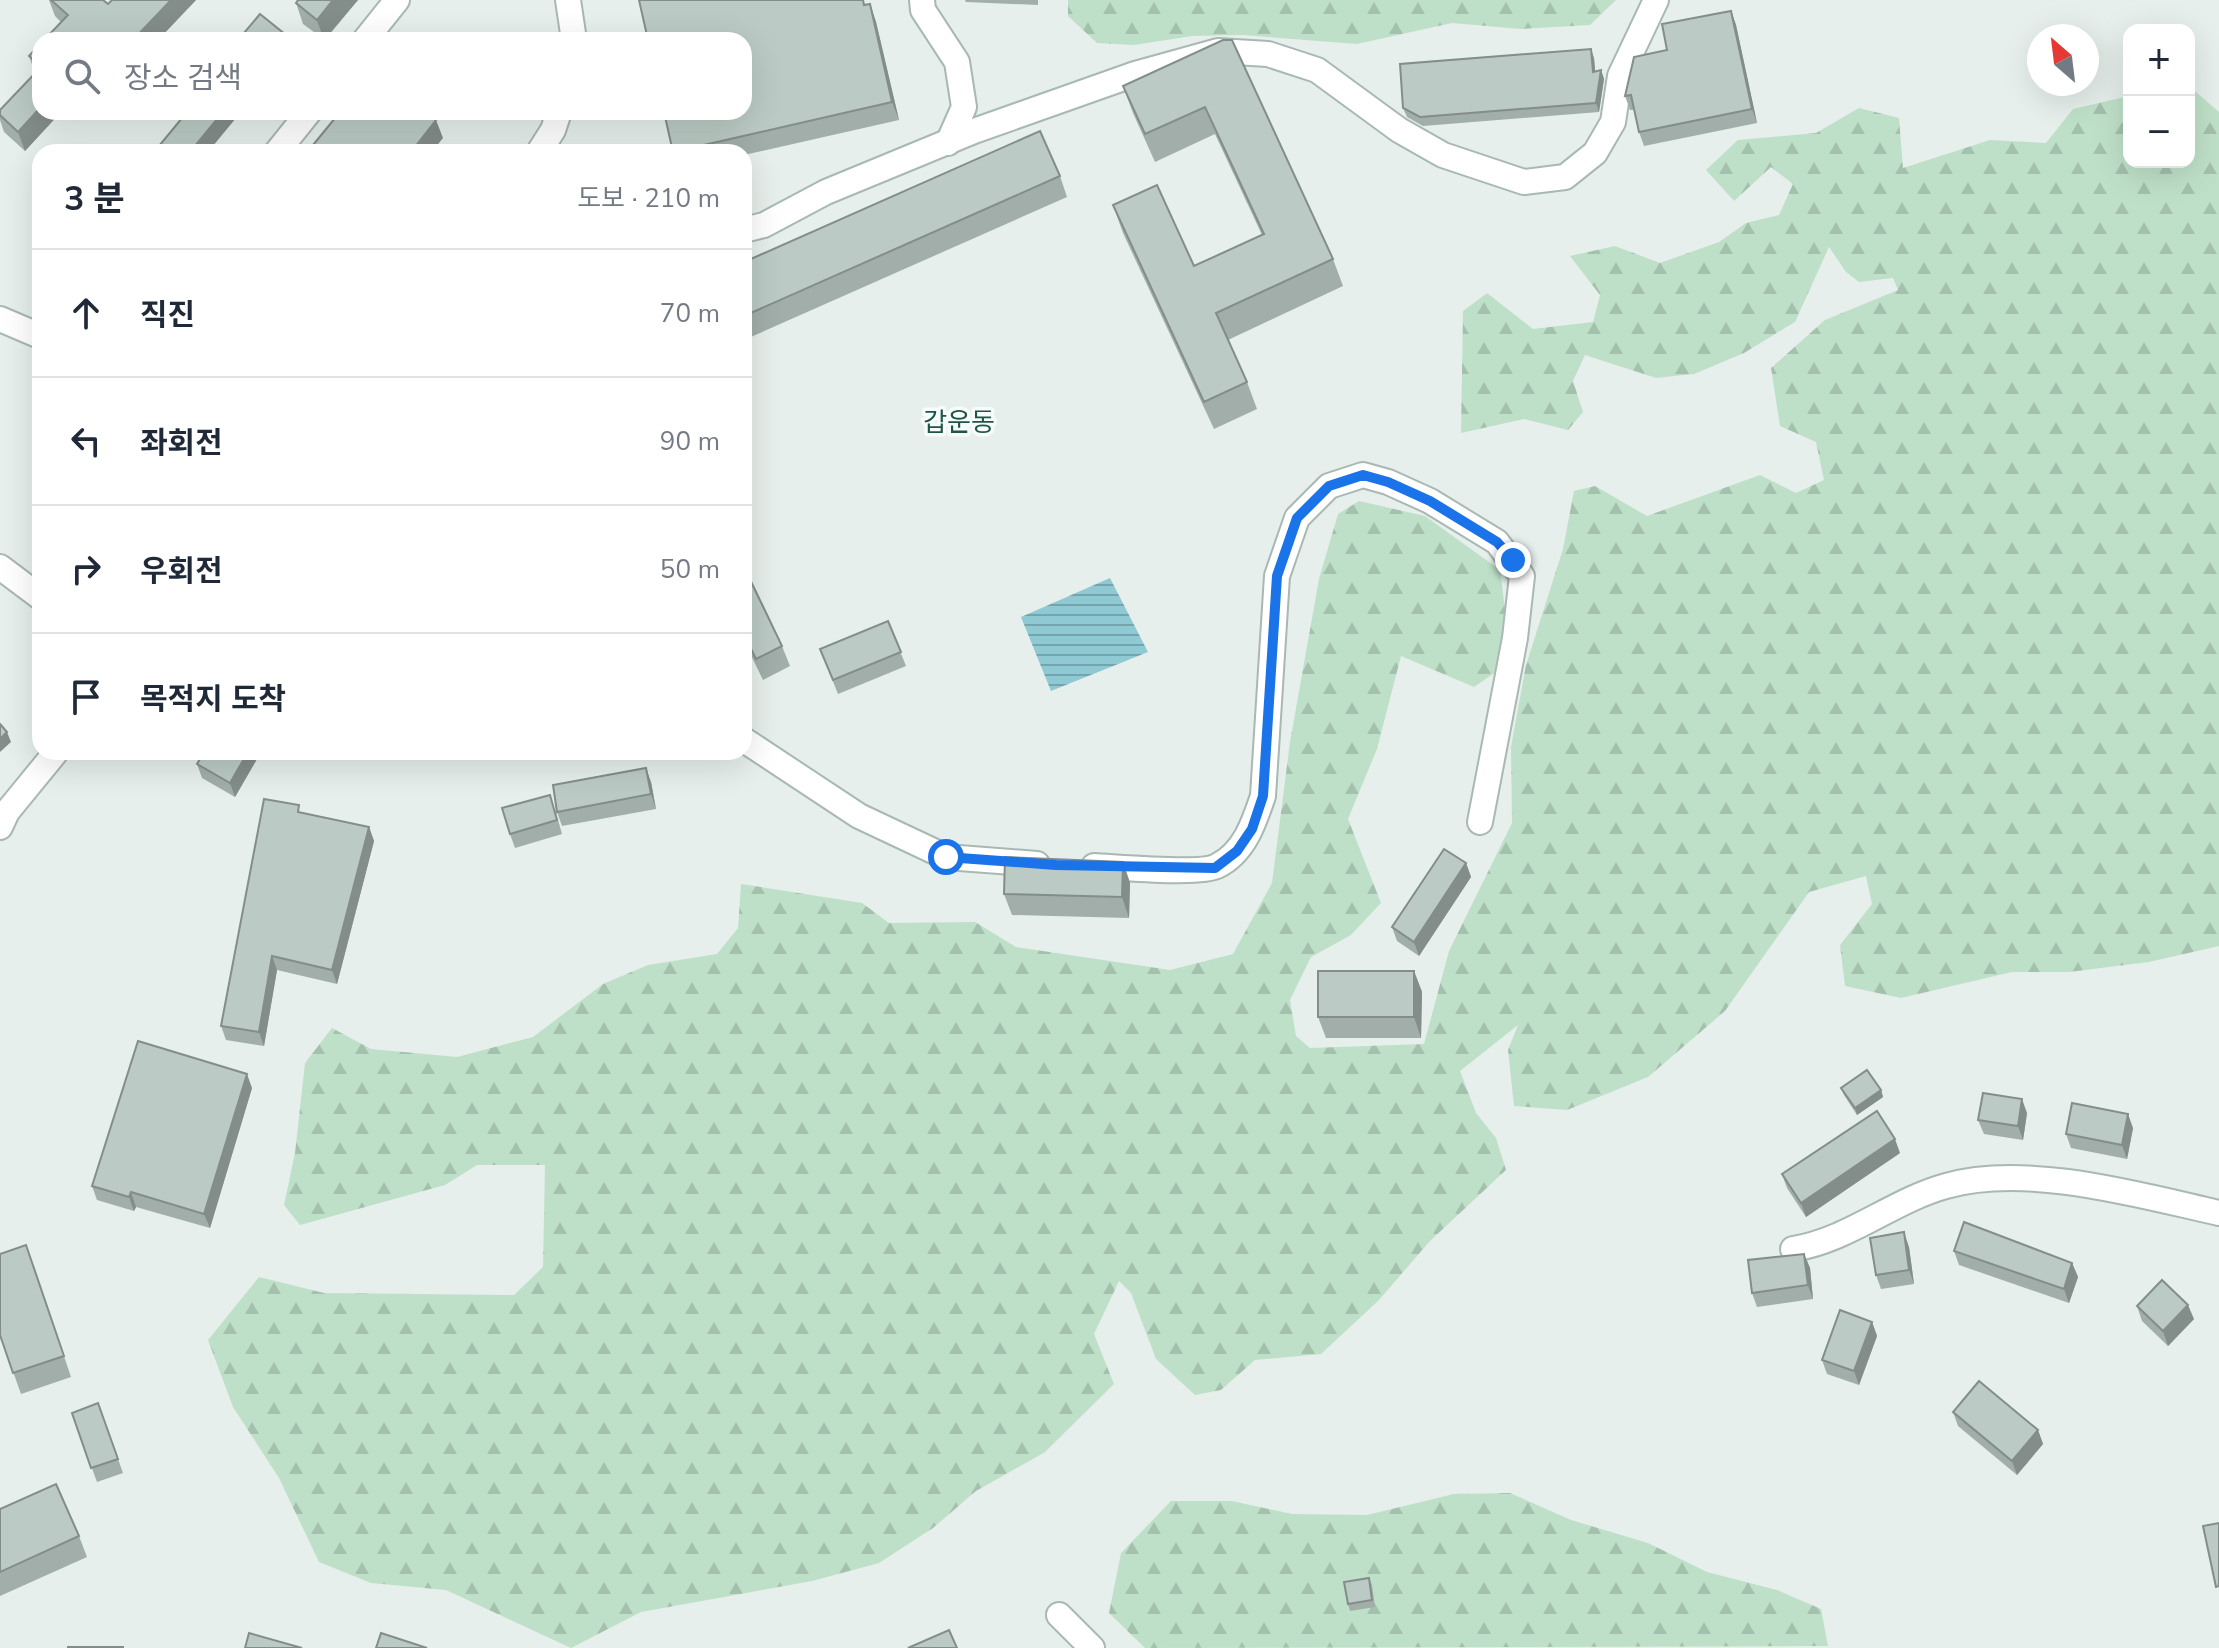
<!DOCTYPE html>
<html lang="ko">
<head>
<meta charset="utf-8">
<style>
	body { margin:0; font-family:"Nunito Sans","Noto Sans KR",sans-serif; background:#f6f6f7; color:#1f2937 }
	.controls { position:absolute; right:24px; top:24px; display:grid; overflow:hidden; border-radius:16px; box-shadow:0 8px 32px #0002 }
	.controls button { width:72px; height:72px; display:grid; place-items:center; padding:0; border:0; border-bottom:2px solid #e0e1e3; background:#fff; color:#1f2937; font:40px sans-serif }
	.compass { position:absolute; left:2027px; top:24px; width:72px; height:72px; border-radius:50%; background:#fff; box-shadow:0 8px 32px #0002; rotate:332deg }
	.stop { position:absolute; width:24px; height:24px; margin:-18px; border:6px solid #1a73e8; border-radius:50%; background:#fff }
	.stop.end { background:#1a73e8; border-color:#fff; box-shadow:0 2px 8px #0008 }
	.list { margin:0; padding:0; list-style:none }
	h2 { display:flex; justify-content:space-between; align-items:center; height:104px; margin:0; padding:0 32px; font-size:34px }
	h2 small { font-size:26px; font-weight:400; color:#747a83 }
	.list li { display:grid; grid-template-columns:52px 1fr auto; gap:24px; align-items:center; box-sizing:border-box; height:128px; padding:0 32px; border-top:2px solid #e0e1e3 }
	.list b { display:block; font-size:30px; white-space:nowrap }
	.list em { font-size:26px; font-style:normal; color:#747a83 }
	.icon { flex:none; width:44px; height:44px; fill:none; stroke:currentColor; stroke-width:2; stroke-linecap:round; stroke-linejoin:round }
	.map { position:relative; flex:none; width:2219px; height:1648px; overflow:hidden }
	.search { position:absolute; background:#fff; box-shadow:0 8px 32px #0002; left:32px; top:32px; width:720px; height:88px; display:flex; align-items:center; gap:20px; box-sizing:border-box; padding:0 28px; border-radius:24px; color:#747a83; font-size:30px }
	.panel { position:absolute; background:#fff; box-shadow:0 8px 32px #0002; left:32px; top:144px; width:720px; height:616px; border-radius:24px }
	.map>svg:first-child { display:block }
</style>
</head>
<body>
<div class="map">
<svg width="2219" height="1648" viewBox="0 0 2219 1648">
	<defs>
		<pattern id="forest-firs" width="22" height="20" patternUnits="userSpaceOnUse" patternTransform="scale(2)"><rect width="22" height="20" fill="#bfe0c8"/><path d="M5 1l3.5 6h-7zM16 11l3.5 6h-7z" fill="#a4c1ad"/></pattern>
		<pattern id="water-rules" width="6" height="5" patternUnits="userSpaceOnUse" patternTransform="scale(2)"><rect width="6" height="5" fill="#8ec9d4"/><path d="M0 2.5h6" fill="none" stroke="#74a5ad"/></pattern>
	</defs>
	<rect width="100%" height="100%" fill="#e6efeb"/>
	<g fill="url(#forest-firs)">
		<polygon points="1068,0 1616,0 1590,25 1521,29 1452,23 1357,44 1243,35 1192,36 1134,45 1097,43 1068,16"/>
		<polygon points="2189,86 2219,112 2219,946 2149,962 2069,972 2012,972 1901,998 1845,986 1840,945 1872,904 1866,876 1809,892 1725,1011 1648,1077 1567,1110 1514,1106 1508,1050 1518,1025 1460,1071 1476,1113 1496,1138 1506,1170 1430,1241 1379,1300 1321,1354 1255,1360 1221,1390 1195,1395 1156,1359 1131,1293 1119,1281 1094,1334 1114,1384 1045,1452 976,1491 933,1528 879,1563 812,1581 641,1612 571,1648 446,1590 371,1583 319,1562 279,1478 233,1407 208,1340 259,1277 324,1293 514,1295 543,1267 545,1165 477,1165 445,1185 300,1225 284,1205 295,1153 305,1063 332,1028 371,1049 457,1057 533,1037 603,984 648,965 717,954 738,928 741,884 862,903 889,923 975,922 1016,947 1170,970 1233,954 1272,883 1290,742 1319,579 1338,514 1359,501 1425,516 1500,570 1506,617 1499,670 1474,687 1401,656 1377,749 1348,819 1381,903 1351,935 1311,957 1290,1000 1296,1036 1310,1048 1424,1044 1449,951 1512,823 1511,747 1526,665 1563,549 1574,491 1595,486 1647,516 1760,475 1796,493 1824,480 1816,442 1780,426 1771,368 1825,320 1898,290 1893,278 1859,282 1846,272 1829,247 1795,322 1744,353 1694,374 1656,378 1585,355 1573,381 1583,412 1568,430 1524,419 1461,433 1463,311 1487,293 1533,329 1593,322 1600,295 1570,256 1615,246 1660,263 1719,242 1746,223 1779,215 1793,184 1771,167 1734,201 1706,170 1738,140 1816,133 1859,108 1899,118 1903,168 1990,140 2046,143 2073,109 2129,96 2129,162 2189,162"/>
		<polygon points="1510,1493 1571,1520 1648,1543 1707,1572 1777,1590 1821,1609 1828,1646 1145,1648 1109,1613 1121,1553 1171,1501 1232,1501 1292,1514 1367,1515 1454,1494"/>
	</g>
	<polygon fill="url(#water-rules)" points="1110,578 1148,652 1051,691 1021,617"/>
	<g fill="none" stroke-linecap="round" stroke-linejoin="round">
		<g stroke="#a8b8b2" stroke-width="28">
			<g id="minor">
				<polyline points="568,0 574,40"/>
				<polyline points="922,0 923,10 957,62 964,107 948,143"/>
				<polyline points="365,40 397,0"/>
				<polyline points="277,152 309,112"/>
				<polyline points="539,152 553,130 559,112"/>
				<polyline points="744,230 764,225 826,192 974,131 1135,74 1218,51 1268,54 1317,70 1399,130 1443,155 1524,182 1565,177 1595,153 1613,122 1620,76 1656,0"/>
				<polyline points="0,319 40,336"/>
				<polyline points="0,567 40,597"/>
				<polyline points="744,740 859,816 946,857 1037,864"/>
				<polyline points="0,827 7,812 56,752"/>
				<path d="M1094 866C1117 867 1200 875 1217 866 1244 853 1254 823 1263 796L1277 576 1297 518 1329 486 1363 475 1388 482 1430 501 1497 542 1522 576 1515 638 1480 822"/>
				<path d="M1793 1249C1849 1240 1892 1201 1946 1186 2026 1163 2139 1195 2219 1213"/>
				<polyline points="1059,1615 1092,1648"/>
			</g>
		</g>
		<use href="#minor" stroke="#fff" stroke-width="24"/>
	</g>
	<g fill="#a1aea9">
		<polygon points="49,0 103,0 108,4 112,0 196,0 158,40 44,40 61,22 55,16"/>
		<polygon points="358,0 325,40 303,24 296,3"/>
		<polygon points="965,0 1038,0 1038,5 966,2"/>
		<polygon points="870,4 876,22 899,120 744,155 744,152 673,152"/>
		<polygon points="1731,11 1736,25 1757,123 1644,146 1639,132 1634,110 1630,110 1625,96 1667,50"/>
		<polygon points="1223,40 1333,259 1343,286 1228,340 1247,382 1257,409 1214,429 1123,233 1113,205 1194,266 1262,235 1215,134 1155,162 1133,113 1123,86"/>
		<polygon points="40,44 40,112 61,112 25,151 4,132 0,120 0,110 35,73 29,56"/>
		<polygon points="1594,58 1595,71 1601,70 1604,79 1599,112 1423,126 1407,117 1403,108"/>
		<polygon points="1060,176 1067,197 744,340 744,262"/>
		<polygon points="744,567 782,646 790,666 763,680 744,641"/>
		<polygon points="888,621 906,666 838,694 820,649"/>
		<polygon points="204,752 261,752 235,797 202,778 197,764"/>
		<polygon points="651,782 656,809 562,826 557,812"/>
		<polygon points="555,809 562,834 515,848 510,834"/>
		<polygon points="301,812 369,827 374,841 337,984 277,970 264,1046 226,1040 221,1026"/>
		<polygon points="1123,862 1130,883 1129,918 1012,915 1004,894"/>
		<polygon points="1466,863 1471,877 1419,956 1397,941 1392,927"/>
		<polygon points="1414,971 1422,992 1421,1038 1326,1038 1318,1017"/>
		<polygon points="252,1088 210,1228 136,1207 134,1211 97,1200 92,1186"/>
		<polygon points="1841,1088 1881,1090 1883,1097 1857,1115 1844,1095"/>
		<polygon points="2027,1113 2023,1140 1984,1134 1978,1120"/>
		<polygon points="2133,1128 2127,1159 2071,1148 2066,1134"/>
		<polygon points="1900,1153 1806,1217 1787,1188 1782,1174"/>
		<polygon points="1909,1247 1914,1284 1881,1289 1876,1275"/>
		<polygon points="1954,1251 2072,1263 2078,1277 2069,1303 1959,1265"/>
		<polygon points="1804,1254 1810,1268 1813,1299 1757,1307 1752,1293"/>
		<polygon points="34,1266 71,1377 21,1394 0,1335"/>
		<polygon points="2137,1306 2194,1319 2168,1346 2142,1321"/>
		<polygon points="1872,1322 1877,1336 1859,1385 1827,1374 1822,1360"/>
		<polygon points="98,1403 123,1473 97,1482 72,1413"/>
		<polygon points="1953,1412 2038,1430 2043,1444 2017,1475 1958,1426"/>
		<polygon points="0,1509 79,1536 87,1557 0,1596"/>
		<polygon points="1369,1578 1372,1585 1375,1607 1350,1611 1348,1604"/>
	</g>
	<g fill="#838d89">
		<polygon points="171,0 196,0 158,40 133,40"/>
		<polygon points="333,0 358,0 324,40 317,20"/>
		<polygon points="870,4 876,22 899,120 892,102"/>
		<polygon points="1731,11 1736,25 1757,123 1752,109"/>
		<polygon points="1591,49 1594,58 1596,81 1593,72"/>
		<polygon points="1601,70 1604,79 1599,112 1596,103"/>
		<polygon points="40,108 40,112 61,112 25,151 18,132"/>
		<polygon points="223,112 241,112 208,152 190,152"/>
		<polygon points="436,120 443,138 432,152 411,152"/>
		<polygon points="7,732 11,742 0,752 0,739"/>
		<polygon points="248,752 261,752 235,797 230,783"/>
		<polygon points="646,768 651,782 656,809 651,794"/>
		<polygon points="369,827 374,841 337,984 332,970"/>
		<polygon points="1123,862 1130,883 1129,918 1122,897"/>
		<polygon points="1466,863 1471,877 1419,956 1414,942"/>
		<polygon points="272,956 277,970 264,1046 259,1032"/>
		<polygon points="1414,971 1422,992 1421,1038 1414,1017"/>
		<polygon points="247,1074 252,1088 210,1228 204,1214"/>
		<polygon points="1881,1090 1883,1097 1857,1115 1855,1108"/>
		<polygon points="2022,1099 2027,1113 2023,1140 2018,1126"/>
		<polygon points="2128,1114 2133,1128 2127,1159 2122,1145"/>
		<polygon points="1895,1139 1900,1153 1806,1217 1801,1203"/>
		<polygon points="131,1192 136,1207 134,1211 129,1197"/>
		<polygon points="1904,1232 1909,1247 1914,1284 1909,1270"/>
		<polygon points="1804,1254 1810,1268 1813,1299 1808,1285"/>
		<polygon points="2072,1263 2078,1277 2069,1303 2064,1289"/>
		<polygon points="2188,1305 2194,1319 2168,1346 2163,1331"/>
		<polygon points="1872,1322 1877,1336 1859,1385 1854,1371"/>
		<polygon points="2038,1430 2043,1444 2017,1475 2012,1461"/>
	</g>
	<g fill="#bbcac4" stroke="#838d89" stroke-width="2">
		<polygon points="51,0 103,0 108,4 112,0 171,0 133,40 44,40 68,15"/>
		<polygon points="298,0 333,0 317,20 296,3"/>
		<polygon points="639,0 863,0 864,5 870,4 892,102 673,152 664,112 744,112 744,40 648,40"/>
		<polygon points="1731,11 1752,109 1639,132 1631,95 1625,96 1634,57 1667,50 1662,24"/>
		<polygon points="260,14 286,35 282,40 238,40"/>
		<polygon points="1223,40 1232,40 1333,259 1216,313 1247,382 1204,402 1113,205 1157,185 1194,266 1264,234 1205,107 1145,134 1123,86"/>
		<polygon points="40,44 40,66 29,56"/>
		<polygon points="1591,49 1593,72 1601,70 1596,103 1420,117 1403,108 1400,64"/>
		<polygon points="40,68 40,108 18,132 0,115 0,110"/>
		<polygon points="187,112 223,112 190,152 154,152"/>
		<polygon points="340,112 426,112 436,120 411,152 314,152 317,149 313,145"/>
		<polygon points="1040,131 1060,176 744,316 744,262"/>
		<polygon points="744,567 782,646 756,659 744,635"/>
		<polygon points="888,621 901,652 833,680 820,649"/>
		<polygon points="0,724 7,732 0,739"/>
		<polygon points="204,752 248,752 230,783 197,764"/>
		<polygon points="646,768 651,794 557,812 553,785"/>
		<polygon points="550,795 557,820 510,834 502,808"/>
		<polygon points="264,799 299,805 298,812 369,827 332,970 272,956 259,1032 221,1026"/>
		<polygon points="1444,849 1466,863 1414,942 1392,927"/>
		<polygon points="1005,857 1123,862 1122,897 1004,894"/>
		<rect x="1318" y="971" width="96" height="46"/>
		<polygon points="138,1041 247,1074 204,1214 131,1192 129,1197 92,1186"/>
		<polygon points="1867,1070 1881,1090 1855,1108 1841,1088"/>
		<polygon points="1983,1093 2022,1099 2018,1126 1978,1120"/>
		<polygon points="2072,1103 2128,1114 2122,1145 2066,1134"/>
		<polygon points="1877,1111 1895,1139 1801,1203 1782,1174"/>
		<polygon points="1964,1222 2072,1263 2064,1289 1954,1251"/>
		<polygon points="1904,1232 1909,1270 1876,1275 1870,1238"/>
		<polygon points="26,1245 64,1356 13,1373 0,1335 0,1254"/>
		<polygon points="1804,1254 1808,1285 1752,1293 1748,1260"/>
		<polygon points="2162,1280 2188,1305 2163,1331 2137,1306"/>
		<polygon points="1840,1310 1872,1322 1854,1371 1822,1360"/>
		<polygon points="1979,1381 2038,1430 2012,1461 1953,1412"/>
		<polygon points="98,1403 118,1459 91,1468 72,1413"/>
		<polygon points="56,1484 79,1536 0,1572 0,1509"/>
		<polygon points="2219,1523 2219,1586 2216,1587 2203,1526"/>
		<polygon points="1369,1578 1372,1600 1348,1604 1344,1582"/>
		<polygon points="949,1630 957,1648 908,1648"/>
		<polygon points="249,1633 302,1648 245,1648"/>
		<polygon points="381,1633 427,1648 376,1648"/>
		<rect x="68" y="1647" width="55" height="1"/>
	</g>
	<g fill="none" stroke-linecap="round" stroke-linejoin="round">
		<polyline stroke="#1a73e8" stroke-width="10" points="946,857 1056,865 1215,868 1237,851 1252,829 1263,796 1277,576 1297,518 1329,486 1363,475 1388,482 1430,501 1497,542 1513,560"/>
	</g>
	<g text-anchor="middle" stroke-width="7" stroke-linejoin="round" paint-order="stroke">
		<g font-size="26" fill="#1f5548" stroke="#f7fbf9">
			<text x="959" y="431">갑운동</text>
		</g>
	</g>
</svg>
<div class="controls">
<button>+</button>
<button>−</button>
</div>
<svg class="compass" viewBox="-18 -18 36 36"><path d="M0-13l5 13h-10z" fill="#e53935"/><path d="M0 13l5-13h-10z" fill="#747a83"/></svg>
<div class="stop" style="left:946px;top:857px"></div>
<div class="stop end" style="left:1513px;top:560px"></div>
<div class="search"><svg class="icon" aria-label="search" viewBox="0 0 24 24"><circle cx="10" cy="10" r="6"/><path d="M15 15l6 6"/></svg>장소 검색</div>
<section class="panel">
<h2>3 분<small>도보 · 210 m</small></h2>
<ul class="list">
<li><svg class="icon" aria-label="ahead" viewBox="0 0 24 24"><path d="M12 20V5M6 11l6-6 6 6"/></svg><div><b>직진</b></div><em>70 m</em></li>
<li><svg class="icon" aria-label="left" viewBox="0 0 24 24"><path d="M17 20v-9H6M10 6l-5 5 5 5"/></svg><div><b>좌회전</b></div><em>90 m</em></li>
<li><svg class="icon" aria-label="right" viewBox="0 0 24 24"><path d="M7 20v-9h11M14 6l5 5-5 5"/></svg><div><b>우회전</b></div><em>50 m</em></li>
<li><svg class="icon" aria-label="arrive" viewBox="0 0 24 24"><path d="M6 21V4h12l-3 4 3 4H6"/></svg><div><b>목적지 도착</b></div></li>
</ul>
</section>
</div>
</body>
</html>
